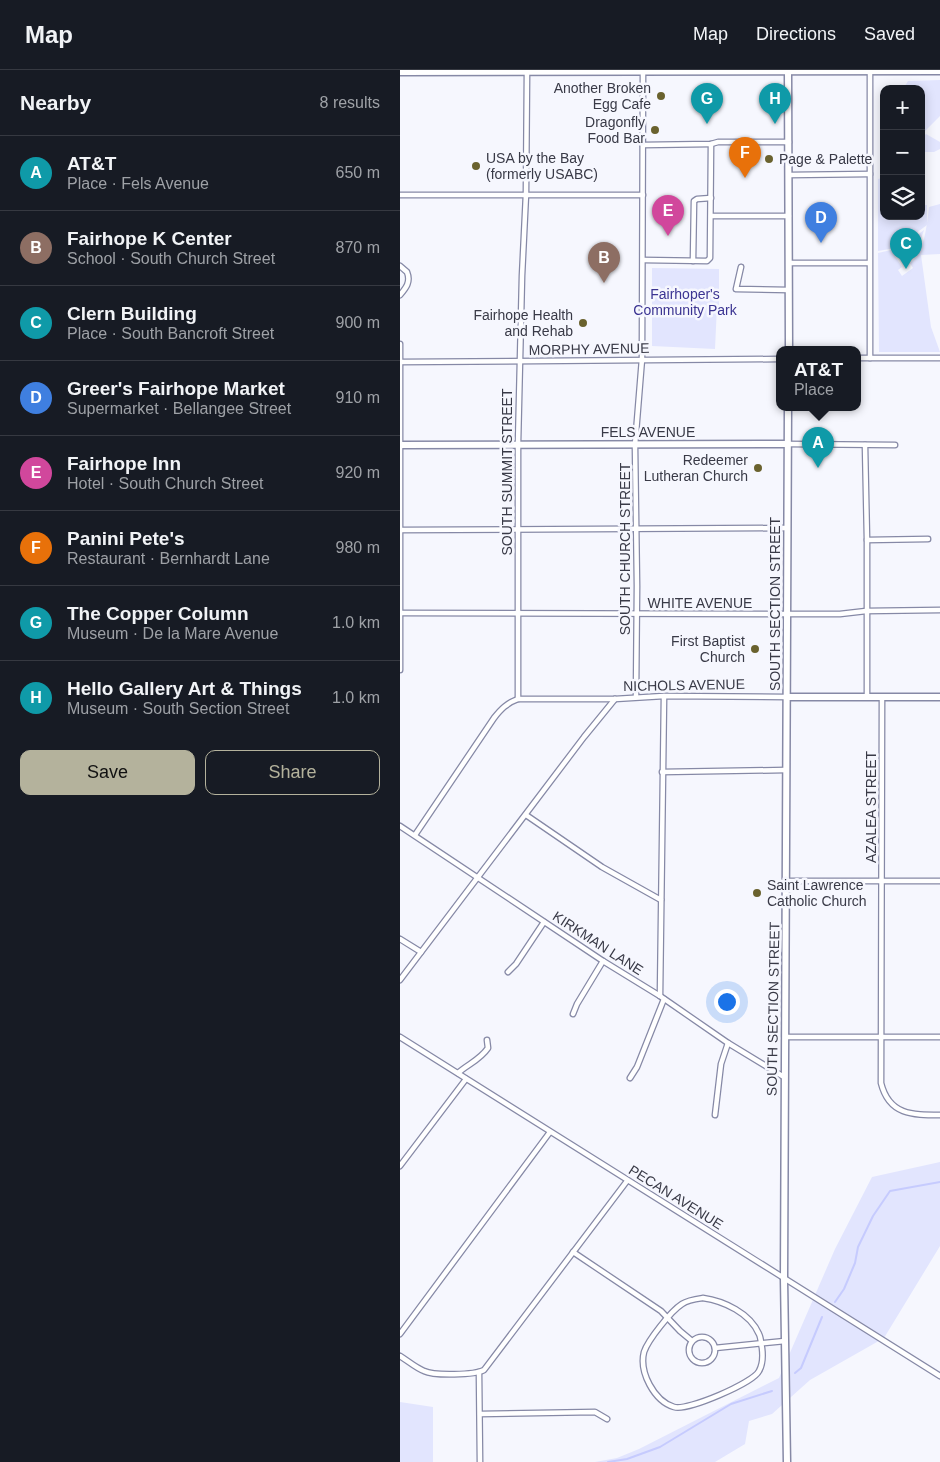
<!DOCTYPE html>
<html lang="en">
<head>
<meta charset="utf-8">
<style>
	body { margin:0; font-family:Arial,sans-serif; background:#20242c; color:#f1f3f6 }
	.controls { position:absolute; right:15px; top:15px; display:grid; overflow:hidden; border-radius:10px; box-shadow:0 2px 12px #0003 }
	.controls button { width:45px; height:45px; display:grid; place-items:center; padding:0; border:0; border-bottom:1px solid #363941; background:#171b24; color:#f1f3f6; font:25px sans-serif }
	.you { position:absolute; left:326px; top:931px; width:18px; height:18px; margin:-12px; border:4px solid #fff; border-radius:50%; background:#1a73e8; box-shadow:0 0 0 8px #1a73e833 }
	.badge { display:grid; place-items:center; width:32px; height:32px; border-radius:50%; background:#b4b29c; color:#fff; font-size:16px; font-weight:700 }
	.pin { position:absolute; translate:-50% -41px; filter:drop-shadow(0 1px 2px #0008) }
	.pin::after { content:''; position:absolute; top:26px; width:18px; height:15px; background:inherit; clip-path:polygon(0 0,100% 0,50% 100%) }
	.popup { position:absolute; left:376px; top:276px; width:85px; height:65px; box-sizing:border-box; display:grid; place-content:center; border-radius:10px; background:#171b24; filter:drop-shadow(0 1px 4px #0005); font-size:16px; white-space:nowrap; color:#9ea1a6 }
	.popup b { font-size:19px; color:#f1f3f6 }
	.popup::after { content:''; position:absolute; left:50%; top:100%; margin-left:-10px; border:10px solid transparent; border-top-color:#171b24 }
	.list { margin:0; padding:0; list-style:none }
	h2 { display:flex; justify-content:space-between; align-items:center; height:65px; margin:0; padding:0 20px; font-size:21px }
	h2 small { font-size:16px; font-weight:400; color:#9ea1a6 }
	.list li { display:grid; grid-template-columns:32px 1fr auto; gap:15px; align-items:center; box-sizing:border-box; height:75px; padding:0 20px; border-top:1px solid #363941 }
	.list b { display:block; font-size:19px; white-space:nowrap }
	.list p { margin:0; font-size:16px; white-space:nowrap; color:#9ea1a6 }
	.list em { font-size:16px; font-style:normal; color:#9ea1a6 }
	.actions { display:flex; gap:10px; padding:15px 20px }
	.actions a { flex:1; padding:11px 0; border:1px solid #b4b29c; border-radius:10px; text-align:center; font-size:18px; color:#b4b29c }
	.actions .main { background:#b4b29c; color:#111 }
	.icon { flex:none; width:28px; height:28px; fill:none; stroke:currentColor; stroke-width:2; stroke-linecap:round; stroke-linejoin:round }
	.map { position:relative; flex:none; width:540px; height:1392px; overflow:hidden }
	header { display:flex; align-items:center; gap:30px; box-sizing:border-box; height:70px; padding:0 25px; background:#171b24; border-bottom:1px solid #363941 }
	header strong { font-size:24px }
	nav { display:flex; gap:28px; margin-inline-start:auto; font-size:18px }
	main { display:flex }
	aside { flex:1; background:#171b24 }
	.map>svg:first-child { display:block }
</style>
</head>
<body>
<header>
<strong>Map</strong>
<nav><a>Map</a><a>Directions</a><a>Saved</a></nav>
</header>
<main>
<aside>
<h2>Nearby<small>8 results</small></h2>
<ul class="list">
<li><span class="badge" style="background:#0f9aa8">A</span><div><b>AT&amp;T</b><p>Place · Fels Avenue</p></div><em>650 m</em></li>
<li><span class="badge" style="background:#8d6e63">B</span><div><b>Fairhope K Center</b><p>School · South Church Street</p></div><em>870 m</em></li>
<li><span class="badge" style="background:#0f9aa8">C</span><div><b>Clern Building</b><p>Place · South Bancroft Street</p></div><em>900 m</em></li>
<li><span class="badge" style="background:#3f7fe0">D</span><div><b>Greer's Fairhope Market</b><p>Supermarket · Bellangee Street</p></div><em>910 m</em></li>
<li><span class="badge" style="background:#d1479c">E</span><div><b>Fairhope Inn</b><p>Hotel · South Church Street</p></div><em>920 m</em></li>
<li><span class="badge" style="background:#e8710a">F</span><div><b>Panini Pete's</b><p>Restaurant · Bernhardt Lane</p></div><em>980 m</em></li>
<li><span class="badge" style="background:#0f9aa8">G</span><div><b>The Copper Column</b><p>Museum · De la Mare Avenue</p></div><em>1.0 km</em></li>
<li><span class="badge" style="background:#0f9aa8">H</span><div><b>Hello Gallery Art &amp; Things</b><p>Museum · South Section Street</p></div><em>1.0 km</em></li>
</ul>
<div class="actions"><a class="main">Save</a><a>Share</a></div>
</aside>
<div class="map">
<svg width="540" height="1392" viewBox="0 0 540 1392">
	<rect width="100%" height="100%" fill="#f6f7fe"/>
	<g fill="#e2e5fe">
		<polygon points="540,10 540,46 525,61 521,61 521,19 508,19 505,16 508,11"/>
		<polygon points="526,64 540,72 540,79 534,82 521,82 521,69"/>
		<polygon points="482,108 484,116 484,146 521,146 521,135 527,135 527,155 496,178 478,181 478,109"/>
		<path d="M540 134V184L521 185 531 257 540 282H479L478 183 491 180 502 197 498 200 502 206 513 198 510 193C525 183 527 153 529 137Z"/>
		<polygon points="524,160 515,187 504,195 492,179 499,178 503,183 514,175 511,170"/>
		<polygon points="252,198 319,199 319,235 317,236 315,279 252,276"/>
		<polygon points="540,1092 540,1176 484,1268 410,1310 372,1344 349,1351 345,1374 315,1392 195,1392 217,1388 239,1379 379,1308 435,1179 472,1107"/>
		<polygon points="0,1332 33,1337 33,1392 0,1392"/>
	</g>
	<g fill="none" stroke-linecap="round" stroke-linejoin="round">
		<g stroke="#c6cbfe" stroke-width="2">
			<polyline points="435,1232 444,1219 455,1193 458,1177 473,1146 490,1121 540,1112"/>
			<polyline points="395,1303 401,1298 422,1247"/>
			<polyline points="208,1392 227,1389 260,1377 331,1334 372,1321"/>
		</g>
		<g stroke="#8689a6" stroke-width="7">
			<g id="street">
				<polyline points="470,0 470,288"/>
				<polyline points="243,75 311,74 318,72 389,72"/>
				<polyline points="389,105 470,104"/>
				<polyline points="0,125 243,125"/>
				<polyline points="311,146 389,146"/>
				<polyline points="243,190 307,191 310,188 311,74"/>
				<polyline points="293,191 294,131 297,129 311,128"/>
				<polyline points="389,193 469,193"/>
				<path d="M0 196 7 202C11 212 6 218 0 225"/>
				<polyline points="341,197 336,219 389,220"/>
				<polyline points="0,274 0,600"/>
				<polyline points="457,288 540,288"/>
				<polyline points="0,292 379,289"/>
				<polyline points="387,374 495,375"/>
				<polyline points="465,375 467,470 467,627"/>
				<polyline points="0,460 387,458"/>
				<polyline points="467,470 528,469"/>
				<polyline points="0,543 394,544 440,544 466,541 540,540"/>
				<polyline points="236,626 237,516 235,375 242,289 243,1"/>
				<path d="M482 628 481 1013C489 1045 512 1045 540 1045"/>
				<polyline points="118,629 118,374 122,206 126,124 127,0"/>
				<polyline points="262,702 386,700"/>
				<polyline points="126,745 202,797 261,830"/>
				<polyline points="0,756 203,891 260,926 328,973 384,1007"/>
				<path d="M15 765 94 648C101 639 107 633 118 629H215L264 626 387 627"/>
				<polyline points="386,811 540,811"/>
				<polyline points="0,869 21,882"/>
				<polyline points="108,902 116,894 144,852"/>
				<polyline points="0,910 184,667 215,629"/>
				<polyline points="260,926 264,626"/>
				<polyline points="173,944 177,934 203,891"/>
				<polyline points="0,967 540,1306"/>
				<polyline points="386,967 540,967"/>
				<path d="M58 1003C68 994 80 990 88 978L87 970"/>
				<polyline points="230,1008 237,997 264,929"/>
				<polyline points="315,1045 321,994 328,973"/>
				<polyline points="0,1096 66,1009"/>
				<polyline points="173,1182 261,1241 280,1261 292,1271"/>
				<path d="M303 1228C324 1231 350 1243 359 1264 361 1268 361 1274 362 1278 363 1286 363 1294 359 1301 353 1313 288 1341 274 1337 254 1331 239 1302 244 1282 248 1270 271 1241 282 1234 288 1230 296 1229 303 1228Z"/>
				<polyline points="0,1264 150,1062"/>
				<circle cx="302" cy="1280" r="13"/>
				<polyline points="315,1278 385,1271"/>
				<path d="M0 1286C8 1291 16 1298 24 1301 34 1306 75 1305 84 1300L227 1111"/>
				<polyline points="79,1302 80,1392"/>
				<polyline points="80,1344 195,1342 207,1349"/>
			</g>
		</g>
		<g stroke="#8689a6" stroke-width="9">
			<g id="secondary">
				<polyline points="388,0 389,279"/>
				<polyline points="0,2 540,1"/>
				<polyline points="0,375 387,374"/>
				<polyline points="387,627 540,627"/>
				<polyline points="387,1392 384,1209 388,337"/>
			</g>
		</g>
		<use href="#street" stroke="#fff" stroke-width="4.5"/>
		<use href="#secondary" stroke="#fff" stroke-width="6"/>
	</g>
	<g fill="#6a622e" stroke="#f6f7fe" stroke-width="2">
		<circle cx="261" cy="26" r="5"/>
		<circle cx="255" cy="60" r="5"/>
		<circle cx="369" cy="89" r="5"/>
		<circle cx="76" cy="96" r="5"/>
		<circle cx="183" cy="253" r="5"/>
		<circle cx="358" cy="398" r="5"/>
		<circle cx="355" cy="579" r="5"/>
		<circle cx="357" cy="823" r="5"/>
	</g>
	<g text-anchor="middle" stroke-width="5" stroke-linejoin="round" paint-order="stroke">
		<g font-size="14" fill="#393a47" stroke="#f6f7fe" text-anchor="end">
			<text x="251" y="23">Another Broken<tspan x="251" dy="16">Egg Cafe</tspan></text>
			<text x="245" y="57">Dragonfly<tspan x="245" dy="16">Food Bar</tspan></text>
			<text x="86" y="93" text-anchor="start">USA by the Bay<tspan x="86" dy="16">(formerly USABC)</tspan></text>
			<text x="379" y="94" text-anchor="start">Page &amp; Palette</text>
			<text x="173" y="250">Fairhope Health<tspan x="173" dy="16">and Rehab</tspan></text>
			<text x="348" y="395">Redeemer<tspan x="348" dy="16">Lutheran Church</tspan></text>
			<text x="345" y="576">First Baptist<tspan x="345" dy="16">Church</tspan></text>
			<text x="367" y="820" text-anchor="start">Saint Lawrence<tspan x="367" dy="16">Catholic Church</tspan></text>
		</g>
		<g font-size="14" fill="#3b3492" stroke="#f6f7fe">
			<text x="285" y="229">Fairhoper's<tspan x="285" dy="16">Community Park</tspan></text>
		</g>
		<g font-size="14" fill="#393a47" stroke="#f6f7fe">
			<text transform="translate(189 279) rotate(-1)" y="5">MORPHY AVENUE</text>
			<text x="248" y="367">FELS AVENUE</text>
			<text transform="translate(107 402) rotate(-90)" y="5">SOUTH SUMMIT STREET</text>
			<text transform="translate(225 479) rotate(-90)" y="5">SOUTH CHURCH STREET</text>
			<text x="300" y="538">WHITE AVENUE</text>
			<text transform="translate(375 534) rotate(-90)" y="5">SOUTH SECTION STREET</text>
			<text transform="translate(284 615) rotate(-1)" y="5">NICHOLS AVENUE</text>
			<text transform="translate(471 737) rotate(-90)" y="5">AZALEA STREET</text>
			<text transform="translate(198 873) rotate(33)" y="5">KIRKMAN LANE</text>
			<text transform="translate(373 939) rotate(-89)" y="5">SOUTH SECTION STREET</text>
			<text transform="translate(276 1127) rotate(32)" y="5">PECAN AVENUE</text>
		</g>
	</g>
</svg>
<div class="controls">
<button>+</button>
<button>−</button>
<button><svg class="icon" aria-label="layers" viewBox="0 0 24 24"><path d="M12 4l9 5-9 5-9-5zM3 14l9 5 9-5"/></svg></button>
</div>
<div class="you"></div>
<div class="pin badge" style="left:418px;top:398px;background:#0f9aa8">A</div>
<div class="popup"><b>AT&amp;T</b>Place</div>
<div class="pin badge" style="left:204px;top:213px;background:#8d6e63">B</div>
<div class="pin badge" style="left:506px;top:199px;background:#0f9aa8">C</div>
<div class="pin badge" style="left:421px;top:173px;background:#3f7fe0">D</div>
<div class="pin badge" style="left:268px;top:166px;background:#d1479c">E</div>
<div class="pin badge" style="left:345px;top:108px;background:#e8710a">F</div>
<div class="pin badge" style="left:307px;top:54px;background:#0f9aa8">G</div>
<div class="pin badge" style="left:375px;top:54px;background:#0f9aa8">H</div>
</div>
</main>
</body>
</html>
